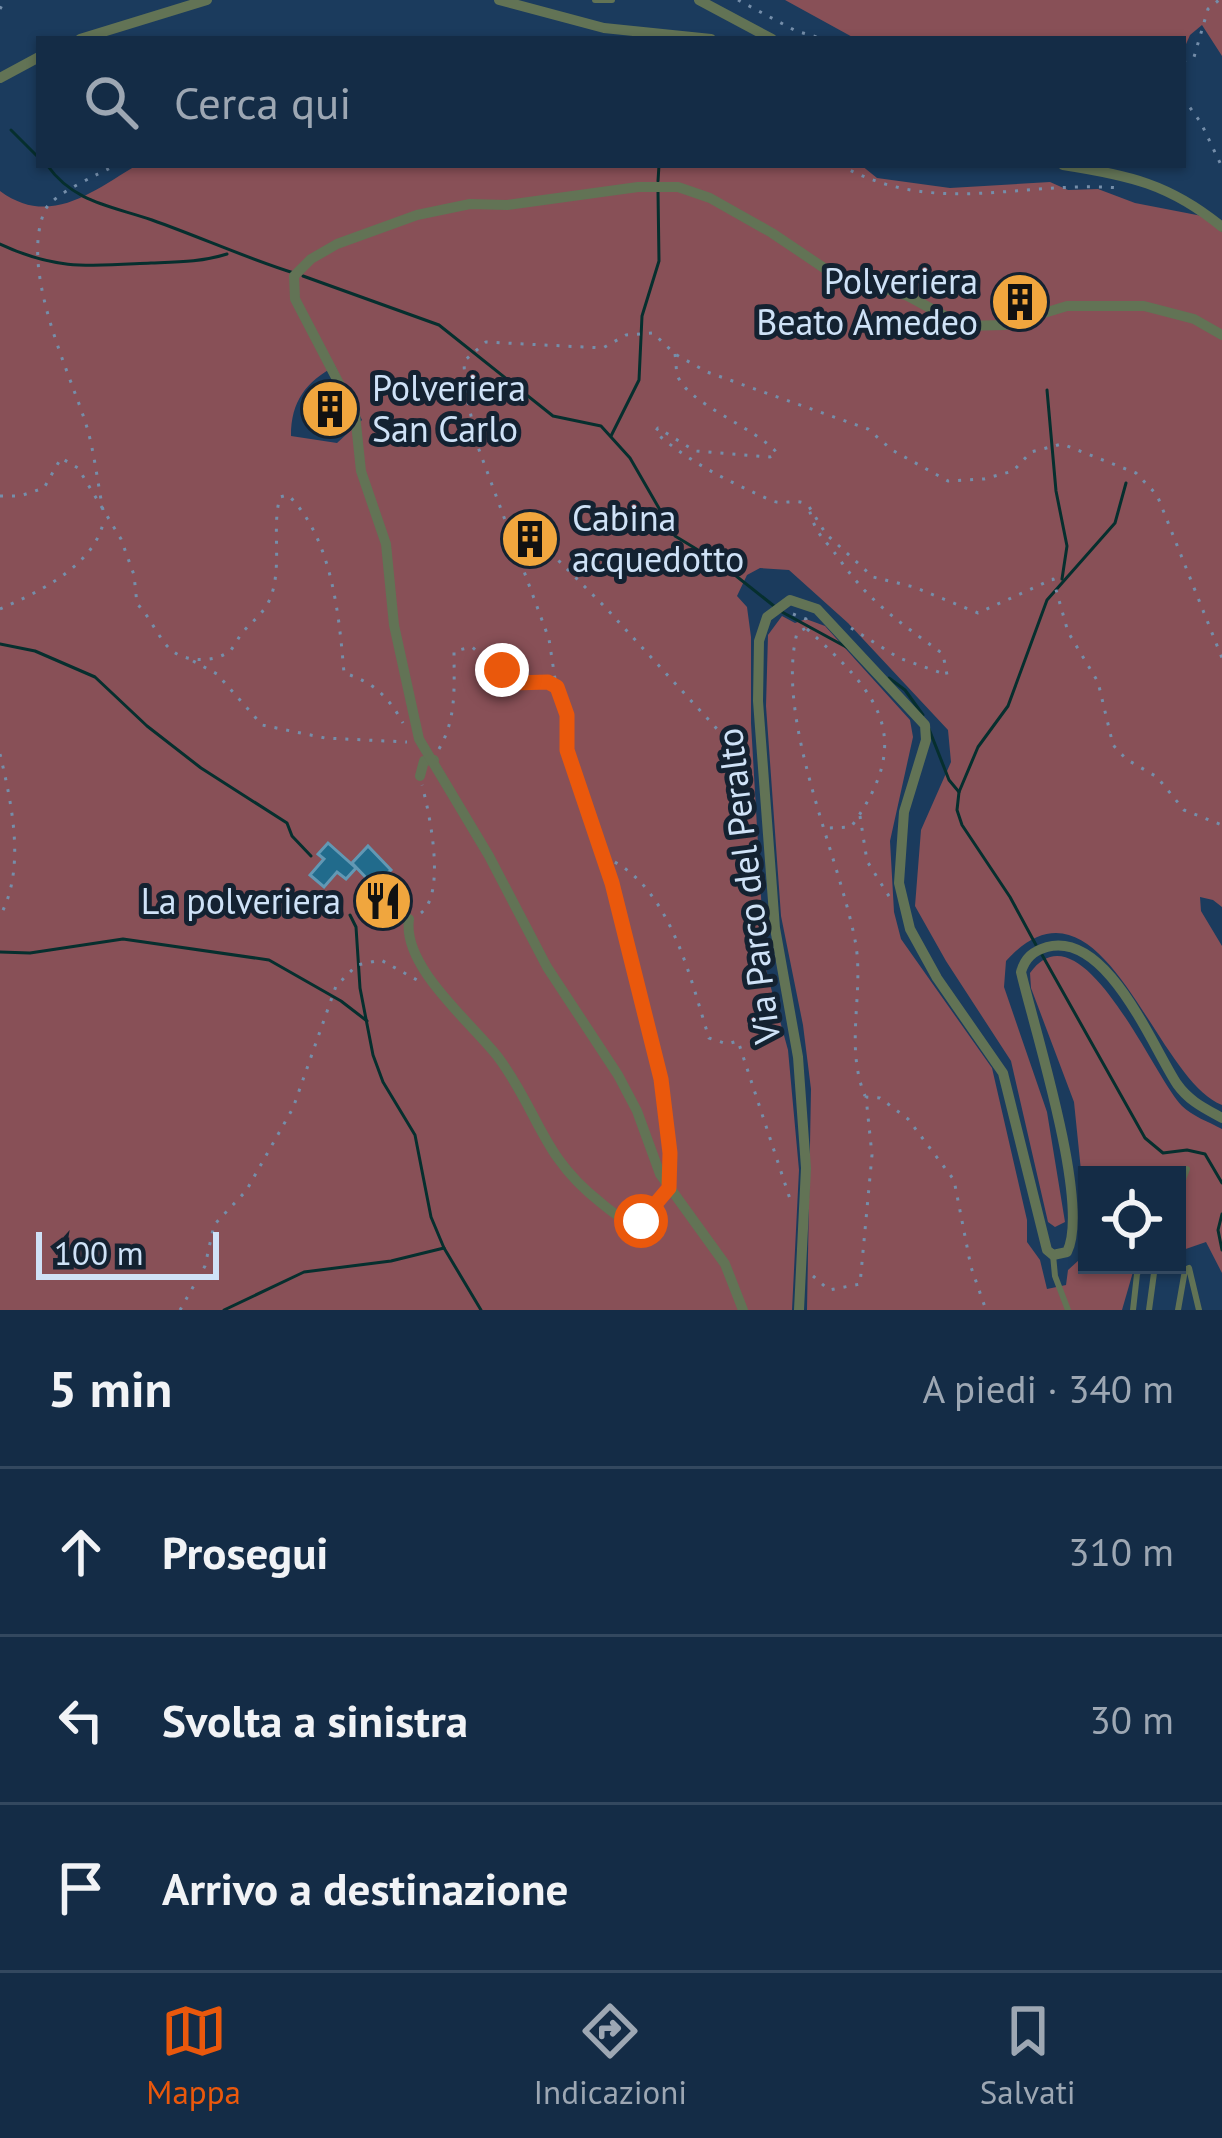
<!DOCTYPE html>
<html lang="it">
<head>
<meta charset="utf-8">
<style>
	body { margin:0; font-family:"PT Sans",sans-serif; background:#1d344d; color:#f1f3f6 }
	.controls { position:absolute; right:36px; bottom:36px; display:grid; overflow:hidden; border-radius:0px; box-shadow:0 3px 9px #0004 }
	.controls button { width:108px; height:108px; display:grid; place-items:center; padding:0; border:0; border-bottom:3px solid #33485f; background:#142c46; color:#f1f3f6; font:60px sans-serif }
	.scale { position:absolute; left:36px; bottom:30px; width:183px; box-sizing:border-box; padding-left:12px; border:6px solid #cfe2f7; border-top:0; font-size:33px; line-height:42px; white-space:nowrap; color:#cfe2f7; -webkit-text-stroke:9px #142231; paint-order:stroke }
	.stop { position:absolute; width:36px; height:36px; margin:-27px; border:9px solid #ea580c; border-radius:50%; background:#fff }
	.stop.end { background:#ea580c; border-color:#fff; box-shadow:0 3px 12px #0008 }
	.list { margin:0; padding:0; list-style:none }
	h2 { display:flex; justify-content:space-between; align-items:center; height:156px; margin:0; padding:0 48px; font-size:51px }
	h2 small { font-size:39px; font-weight:400; color:#9da7b3 }
	.list li { display:grid; grid-template-columns:78px 1fr auto; gap:36px; align-items:center; box-sizing:border-box; height:168px; padding:0 48px; border-top:3px solid #33485f }
	.list b { display:block; font-size:45px; white-space:nowrap }
	.list em { font-size:39px; font-style:normal; color:#9da7b3 }
	.icon { flex:none; width:66px; height:66px; fill:none; stroke:currentColor; stroke-width:2; stroke-linecap:round; stroke-linejoin:round }
	.map { position:relative; flex:none; width:1222px; height:1310px; overflow:hidden }
	.search { position:absolute; background:#142c46; box-shadow:0 3px 9px #0004; left:36px; right:36px; top:36px; height:132px; display:flex; align-items:center; gap:30px; box-sizing:border-box; padding:0 42px; border-radius:0px; color:#9da7b3; font-size:45px }
	.sheet { height:660px; background:#142c46 }
	nav { display:flex; justify-content:space-around; align-items:center; box-sizing:border-box; height:168px; border-top:3px solid #33485f; background:#142c46; font-size:33px; color:#9da7b3 }
	nav a { display:grid; justify-items:center; gap:6px }
	nav .on { color:#ea580c }
	.map>svg:first-child { display:block }
</style>
</head>
<body>
<div class="map">
<svg width="1222" height="1310" viewBox="0 0 1222 1310">
	<rect width="100%" height="100%" fill="#1b3b5d"/>
	<g fill="#885057" fill-rule="evenodd">
		<polygon points="785,0 1222,0 1222,56 1202,25 1190,35 1183,51 1183,39 856,39"/>
		<path d="M137 165H861L877 178 950 188 1050 182 1068 190 1098 189 1135 203 1202 216 1222 232V907L1213 900 1200 897 1201 911 1222 946V1105C1154 1079 1102 856 1006 961L1004 987 1047 1112 1065 1222 1055 1227 1048 1222 1011 1061 946 961 915 906 921 830 951 762 948 730 848 623 789 570 760 568 747 575 737 596 747 607 751 637V723L765 966 788 1050 799 1170 792 1310H0V191C50 228 93 191 137 165ZM335 366 362 420 337 443 291 436C291 401 306 382 335 366Z"/>
		<path d="M782 616 795 623 806 619 825 626 910 720 913 737 890 841 894 912 901 939 992 1068 1027 1220V1242L1040 1260 1047 1289 1066 1285 1068 1270 1079 1260 1085 1210 1074 1102 1031 988 1030 973C1081 901 1154 1078 1182 1106 1192 1116 1209 1122 1222 1129V1273L1206 1242 1177 1252V1175H1087V1265H1135L1122 1310H807L811 1089 803 1025 781 916 766 706 768 635Z"/>
	</g>
	<g fill="none" stroke-linecap="round" stroke-linejoin="round">
		<g stroke="#062f2e" stroke-width="3">
			<polyline points="11,130 39,158"/>
			<path d="M47 165C74 203 112 206 152 220 200 237 246 258 294 273"/>
			<polyline points="658,181 659,165"/>
			<path d="M0 244C57 271 91 266 151 263 177 262 202 262 227 254"/>
			<polyline points="303,276 439,325 553,416 601,426 630,458 675,536 721,564 774,606"/>
			<polyline points="1047,390 1056,491 1067,546 1062,579"/>
			<polyline points="611,436 639,380 642,316 659,261 658,191"/>
			<polyline points="782,612 848,648"/>
			<polyline points="0,644 35,651 95,677 147,726 201,768 287,823 292,836 311,856"/>
			<polyline points="889,678 905,690 923,715"/>
			<polyline points="929,729 949,780 959,792"/>
			<polyline points="350,915 356,927 360,988 373,1055 383,1082 415,1135 431,1217 444,1248 481,1310"/>
			<polyline points="1036,945 1010,897 962,825 957,810 959,792 978,747 1008,706 1047,600 1115,523 1126,483"/>
			<polyline points="0,952 30,953 123,939 269,960 341,1001 367,1021"/>
			<polyline points="1041,953 1145,1138 1163,1153 1187,1150 1205,1154 1222,1183"/>
			<polyline points="1222,1214 1218,1230 1222,1250"/>
			<polyline points="224,1310 304,1272 391,1261 444,1248"/>
		</g>
	</g>
	<g fill="#216b8c" stroke="#6298b4" stroke-width="3">
		<polygon points="1038,287 1040,304 1002,315 999,291"/>
		<polygon points="328,843 356,868 346,879 337,872 324,887 310,875 324,859 318,854"/>
		<polygon points="368,846 391,870 374,886 352,863"/>
	</g>
	<g fill="none" stroke-linecap="round" stroke-linejoin="round">
		<g stroke="#758eaa" stroke-width="3" stroke-dasharray="3 9" stroke-linecap="butt">
			<polyline points="738,0 796,31 824,39"/>
			<polyline points="0,9 5,0"/>
			<polyline points="1183,61 1194,57 1208,9 1219,0"/>
			<polyline points="1183,98 1201,123 1222,167"/>
			<path d="M840 165C936 218 1018 180 1120 188"/>
			<path d="M675 354C676 361 676 368 677 374 685 403 757 428 777 453L770 457 695 451 658 428 655 432C690 463 728 481 770 500 782 506 794 498 806 504"/>
			<path d="M0 496H20L44 488 61 458 78 468 121 539 134 575 137 604C152 618 161 646 177 654 192 662 217 662 231 650 232 649 240 636 241 634 254 619 268 611 273 590 281 559 272 526 280 497L288 495C332 538 339 614 344 673 373 682 388 696 403 723"/>
			<path d="M103 510C97 480 94 447 84 418 65 362 20 268 45 210 53 194 99 174 116 165"/>
			<polyline points="512,525 527,529 604,606 752,767"/>
			<path d="M0 609C39 592 96 565 104 519"/>
			<path d="M793 614 806 619V628L797 633C775 719 838 853 855 940 865 991 844 1045 865 1096"/>
			<path d="M851 628 899 658 947 675 943 654C901 623 870 603 840 560 823 536 816 537 808 505L826 534 873 577 914 587 978 613 1053 579 1068 632 1098 682 1113 745 1126 759 1157 777 1184 810 1222 825"/>
			<path d="M807 629C879 694 916 737 851 827L827 828"/>
			<polyline points="193,661 217,674 262,725 325,738 407,742"/>
			<path d="M439 749C457 718 454 686 454 651L472 647 513 683 548 682 556 686"/>
			<path d="M0 754C12 805 26 869 0 916"/>
			<polyline points="860,816 867,861 892,901"/>
			<path d="M604 857C670 883 690 978 709 1038L727 1044 738 1041 791 1202"/>
			<path d="M421 913C446 893 430 815 422 785"/>
			<polyline points="669,1167 661,1079 624,926 567,750 567,715 555,679 549,639 478,447 465,389 464,361 486,342 603,348 626,335 653,333 675,354 707,372 868,429 892,450 948,481 984,479 1013,471 1031,452 1062,444 1136,473 1157,495 1222,658"/>
			<polyline points="813,1276 829,1290 860,1284 872,1155 866,1097 880,1098 908,1119 954,1180 971,1267 986,1310"/>
			<polyline points="180,1310 205,1266 214,1225 246,1191 293,1108 336,986 357,965 381,960 417,980"/>
		</g>
		<g stroke="#627355" stroke-width="6">
			<polyline points="595,0 612,0"/>
			<polyline points="1177,1196 1187,1169"/>
			<polyline points="1053,1255 1055,1276 1068,1310"/>
			<polyline points="1133,1310 1137,1274 1142,1265"/>
			<polyline points="1149,1310 1154,1273 1150,1265"/>
			<polyline points="1178,1310 1185,1270 1189,1268 1199,1310"/>
		</g>
		<g stroke="#627355" stroke-width="10">
			<polyline points="499,0 604,28 711,39"/>
			<polyline points="699,0 772,39"/>
			<polyline points="80,39 207,0"/>
			<polyline points="0,78 39,57"/>
			<path d="M1063 165C1128 175 1170 184 1222 227"/>
			<polyline points="420,776 424,761 434,760"/>
			<path d="M409 919C402 967 471 1022 498 1057 539 1112 541 1156 600 1202 613 1213 623 1222 641 1221L669 1188"/>
			<polyline points="743,1310 725,1264 660,1174 637,1111 618,1075 547,967 489,856 419,739 394,625 386,544 361,471 355,414 295,299 294,276 311,259 337,244 417,215 470,204 507,205 638,187 678,187 710,198 772,233 830,272 908,296 963,326 1005,325 1067,306 1144,306 1194,319 1222,335"/>
			<path d="M799 1310 806 1168 798 1057 775 928 758 701 759 641 767 617 790 600 817 609 925 725 926 740 904 812 899 883 910 929 937 978 1003 1073 1047 1250 1053 1255 1067 1252C1091 1205 1034 1028 1021 972 1025 958 1033 951 1047 947 1107 931 1152 1046 1177 1084 1189 1101 1204 1108 1222 1118"/>
		</g>
	</g>
	<g fill="none" stroke-linecap="round" stroke-linejoin="round">
		<polyline stroke="#ea580c" stroke-width="15" points="502,670 513,683 548,682 557,687 567,715 567,750 612,883 661,1079 670,1153 669,1188 641,1221"/>
	</g>
	<defs>
		<g id="building-disc" transform="scale(3)"><circle r="9.5" fill="#f0a63e" stroke="#142231"/><path d="M-4-6H4V6H1V3H-1V6H-4ZM-2.5-4.3h1.7v1.8h-1.7ZM.8-4.3h1.7v1.8H.8ZM-2.5-1h1.7V.8h-1.7ZM.8-1h1.7V.8H.8Z" fill="#111"/></g>
		<g id="restaurant-disc" transform="scale(3)"><circle r="9.5" fill="#f0a63e" stroke="#142231"/><path d="M-5-6h1v4h1v-4h1v4h1v-4h1v5L-1.5 .5V6h-2V.5L-5-1ZM5-6V6H3V1.5H1.5Q1.5-4 5-6Z" fill="#111"/></g>
	</defs>
	<g fill-rule="evenodd">
		<use href="#building-disc" x="1020" y="302"/>
		<use href="#building-disc" x="330" y="409"/>
		<use href="#building-disc" x="530" y="539"/>
		<use href="#restaurant-disc" x="383" y="901"/>
	</g>
	<g text-anchor="middle" stroke-width="10" stroke-linejoin="round" paint-order="stroke">
		<g font-size="36" fill="#cfe2f7" stroke="#142231" text-anchor="end">
			<text x="978" y="294">Polveriera<tspan x="978" dy="41">Beato Amedeo</tspan></text>
			<text x="372" y="401" text-anchor="start">Polveriera<tspan x="372" dy="41">San Carlo</tspan></text>
			<text x="572" y="531" text-anchor="start">Cabina<tspan x="572" dy="41">acquedotto</tspan></text>
			<text x="341" y="914">La polveriera</text>
		</g>
		<g font-size="36" fill="#cfe2f7" stroke="#142231">
			<text transform="translate(748 886) rotate(-97)" y="13">Via Parco del Peralto</text>
		</g>
	</g>
</svg>
<div class="controls">
<button><svg class="icon" aria-label="locate" viewBox="0 0 24 24"><circle cx="12" cy="12" r="6"/><path d="M12 2v4M12 18v4M2 12h4M18 12h4"/></svg></button>
</div>
<div class="scale">100 m</div>
<div class="stop" style="left:641px;top:1221px"></div>
<div class="stop end" style="left:502px;top:670px"></div>
<div class="search"><svg class="icon" aria-label="search" viewBox="0 0 24 24"><circle cx="10" cy="10" r="6"/><path d="M15 15l6 6"/></svg>Cerca qui</div>
</div>
<section class="sheet">
<h2>5 min<small>A piedi · 340 m</small></h2>
<ul class="list">
<li><svg class="icon" aria-label="ahead" viewBox="0 0 24 24"><path d="M12 20V5M6 11l6-6 6 6"/></svg><div><b>Prosegui</b></div><em>310 m</em></li>
<li><svg class="icon" aria-label="left" viewBox="0 0 24 24"><path d="M17 20v-9H6M10 6l-5 5 5 5"/></svg><div><b>Svolta a sinistra</b></div><em>30 m</em></li>
<li><svg class="icon" aria-label="arrive" viewBox="0 0 24 24"><path d="M6 21V4h12l-3 4 3 4H6"/></svg><div><b>Arrivo a destinazione</b></div></li>
</ul>
</section>
<nav>
<a class="on"><svg class="icon" aria-label="map" viewBox="0 0 24 24"><path d="M3 6l6-2 6 2 6-2v14l-6 2-6-2-6 2zM9 4v14M15 6v14"/></svg>Mappa</a>
<a><svg class="icon" aria-label="directions" viewBox="0 0 24 24"><path d="M12 3l9 9-9 9-9-9zM9 14v-3h6M13 9l2 2-2 2"/></svg>Indicazioni</a>
<a><svg class="icon" aria-label="saved" viewBox="0 0 24 24"><path d="M7 4h10v16l-5-4-5 4z"/></svg>Salvati</a>
</nav>
</body>
</html>
